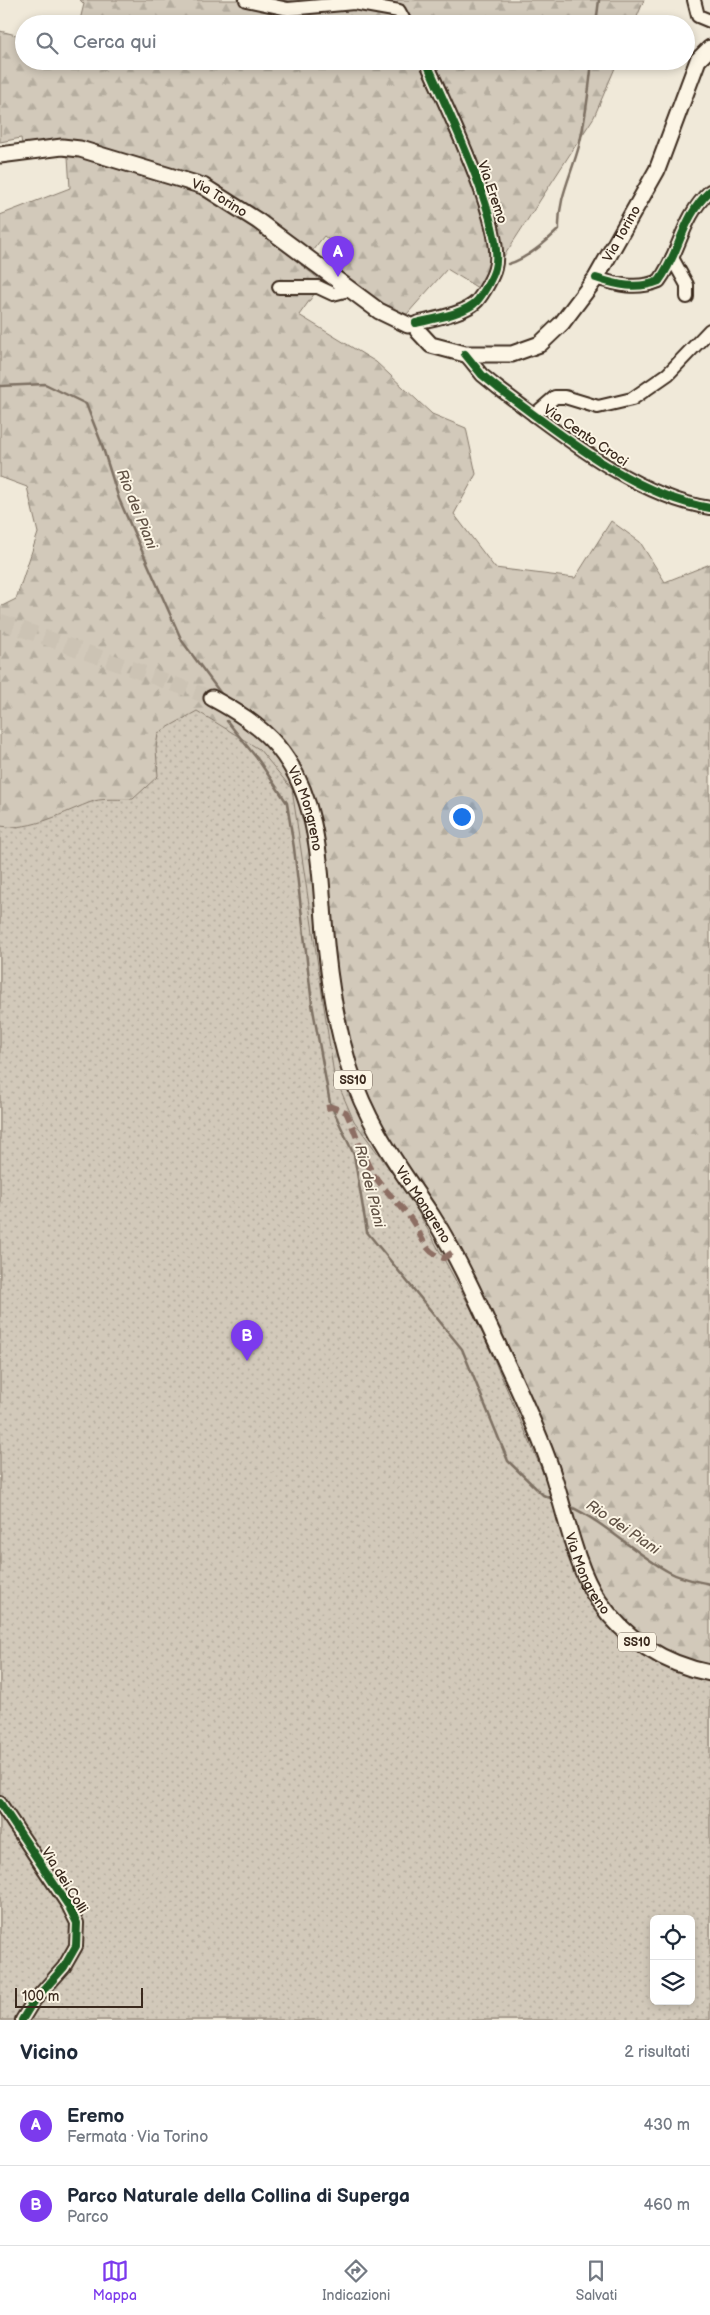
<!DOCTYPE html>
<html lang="it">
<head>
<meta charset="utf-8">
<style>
	body { margin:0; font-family:"Balsamiq Sans",sans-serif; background:#f6f6f7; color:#1f2937 }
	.controls { position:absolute; right:15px; bottom:15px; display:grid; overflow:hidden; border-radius:8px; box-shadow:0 2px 8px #0003 }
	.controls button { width:45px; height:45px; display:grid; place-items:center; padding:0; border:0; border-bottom:1px solid #e0e1e3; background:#fff; color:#1f2937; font:25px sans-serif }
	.scale { position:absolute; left:15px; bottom:12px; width:128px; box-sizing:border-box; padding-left:5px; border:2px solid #3b2a1e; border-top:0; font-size:14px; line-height:18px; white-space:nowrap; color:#3b2a1e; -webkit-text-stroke:4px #fcf5e5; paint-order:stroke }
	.you { position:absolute; left:461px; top:816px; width:18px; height:18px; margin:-12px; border:4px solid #fff; border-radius:50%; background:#1a73e8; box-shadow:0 0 0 8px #1a73e833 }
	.badge { display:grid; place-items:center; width:32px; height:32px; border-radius:50%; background:#7c3aed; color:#fff; font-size:16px; font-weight:700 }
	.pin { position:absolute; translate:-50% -41px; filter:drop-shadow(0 1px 2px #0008) }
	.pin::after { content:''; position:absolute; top:26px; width:18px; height:15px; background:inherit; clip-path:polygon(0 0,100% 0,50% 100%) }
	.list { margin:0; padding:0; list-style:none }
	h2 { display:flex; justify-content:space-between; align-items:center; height:65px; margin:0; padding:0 20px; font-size:21px }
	h2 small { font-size:16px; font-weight:400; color:#747a83 }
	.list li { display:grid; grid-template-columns:32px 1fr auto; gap:15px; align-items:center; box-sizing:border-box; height:80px; padding:0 20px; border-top:1px solid #e0e1e3 }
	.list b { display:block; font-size:19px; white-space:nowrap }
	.list p { margin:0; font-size:16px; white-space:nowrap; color:#747a83 }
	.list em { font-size:16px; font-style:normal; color:#747a83 }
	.icon { flex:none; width:28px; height:28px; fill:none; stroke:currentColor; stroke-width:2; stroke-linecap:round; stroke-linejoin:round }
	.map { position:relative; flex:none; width:710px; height:2020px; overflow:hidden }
	.search { position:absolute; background:#fff; box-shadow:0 2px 8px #0003; left:15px; right:15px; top:15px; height:55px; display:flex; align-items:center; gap:12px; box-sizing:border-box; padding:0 18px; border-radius:28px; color:#747a83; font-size:19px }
	.sheet { height:225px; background:#fff }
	nav { display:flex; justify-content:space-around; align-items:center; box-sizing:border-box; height:70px; border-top:1px solid #e0e1e3; background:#fff; font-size:14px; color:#747a83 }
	nav a { display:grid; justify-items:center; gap:2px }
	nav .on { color:#7c3aed }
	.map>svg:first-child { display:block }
</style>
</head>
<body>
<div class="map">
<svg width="710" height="2020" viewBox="0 0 710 2020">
	<defs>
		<pattern id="forest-firs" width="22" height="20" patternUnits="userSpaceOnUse" patternTransform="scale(1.25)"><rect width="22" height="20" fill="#d2c9ba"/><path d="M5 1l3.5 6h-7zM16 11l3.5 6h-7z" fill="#b5ad9f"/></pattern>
		<pattern id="park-dots" width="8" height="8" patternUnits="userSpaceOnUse" patternTransform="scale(1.25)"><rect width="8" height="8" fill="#d2c9ba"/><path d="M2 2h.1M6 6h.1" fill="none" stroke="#b5ad9f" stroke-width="1.8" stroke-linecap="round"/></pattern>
	</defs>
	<rect width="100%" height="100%" fill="#f0e9d9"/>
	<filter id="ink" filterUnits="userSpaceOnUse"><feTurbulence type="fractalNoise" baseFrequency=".02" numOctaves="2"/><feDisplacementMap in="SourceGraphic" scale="10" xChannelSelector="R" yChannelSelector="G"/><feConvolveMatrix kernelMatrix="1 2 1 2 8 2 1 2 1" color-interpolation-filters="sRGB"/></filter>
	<g filter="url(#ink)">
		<g fill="url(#forest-firs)" stroke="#867a6c" fill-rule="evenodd">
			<polygon points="80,0 644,0 634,24 79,24 84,4"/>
			<path d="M0 31 24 37V61H618L594 117 504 256 478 288 447 269 407 314 379 306 333 270 347 254 324 236 301 265 323 282 299 315 376 362 432 414 466 428 476 474 454 514 495 568 575 578 611 521 640 542 665 582 710 564V2020H0V607L16 599 38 533 27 487 0 477V215L70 188 67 141 22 145 21 138 0 142ZM654 1919H691V2001H654Z"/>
		</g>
		<path fill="url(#park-dots)" stroke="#867a6c" fill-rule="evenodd" d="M197 711 259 749 292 789 334 1075 354 1121 410 1197 476 1318 547 1482 571 1557 637 1646 710 1670V2020H0V826C34 831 63 812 94 801 105 798 121 800 133 799L158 776 156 749 158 733ZM654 1919H691V2001H654Z"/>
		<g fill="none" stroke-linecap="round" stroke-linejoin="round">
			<g stroke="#7e7163" stroke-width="2.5">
				<polyline points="596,24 599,0"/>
				<path d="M508 264C527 259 545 243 559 229 558 198 571 176 579 146 586 118 589 90 592 61"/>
				<polyline points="0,386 45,384 86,404 101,442 119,499 182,641 222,695"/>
				<polyline points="227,721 259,761 287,803 294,848 312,1004 330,1103 354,1155 367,1232 462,1349 508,1461 543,1495 555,1500"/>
				<path d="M569 1506C606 1523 634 1553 669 1572 681 1579 697 1581 710 1584"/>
			</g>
			<polyline stroke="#ccc3b4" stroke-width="15" stroke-dasharray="15 8" stroke-linecap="butt" points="0,621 212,698"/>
			<g stroke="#3b2a1e" stroke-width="16">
				<g id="minor">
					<polyline points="246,0 288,9 354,3 399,11 406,24"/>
					<polyline points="694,0 698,16 710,21"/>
					<polyline points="672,258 687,285 687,297"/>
					<path d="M596 278C617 285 637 290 659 281 681 251 681 218 710 191"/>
					<polyline points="279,287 318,287 333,294 349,290"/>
					<path d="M416 323C432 319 465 314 477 301 483 294 493 277 495 268 506 227 444 103 426 61"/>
					<path d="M465 354 482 375 498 388C559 433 634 496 710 508"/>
					<polyline points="534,415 555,397 565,397 598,407 632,399 668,374 710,330"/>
					<polyline points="0,1803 68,1905 77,1923 76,1946 64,1967 33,2002 22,2020"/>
				</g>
			</g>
			<g stroke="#3b2a1e" stroke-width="19">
				<g id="major">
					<path id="s1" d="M0 155 62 147 80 149 203 186 258 221 379 311 408 325"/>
					<path id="s2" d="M418 331 431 345 465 354H512L540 344 562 323 596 278 657 170 698 60 710 48"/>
					<path id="s3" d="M212 698C236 711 259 725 277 746 325 804 319 884 327 954 331 992 338 1030 349 1067 368 1127 398 1165 432 1216 452 1247 468 1280 483 1313 505 1361 530 1410 548 1460 563 1500 574 1566 598 1600 625 1639 664 1664 710 1673"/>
				</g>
			</g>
			<use href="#minor" stroke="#fcf5e5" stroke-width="12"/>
			<use href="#major" stroke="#fcf5e5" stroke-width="15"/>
			<path stroke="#8d6e63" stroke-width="6" stroke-dasharray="12 6" stroke-linecap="butt" d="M326 1108 332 1107 346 1112C356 1132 361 1153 372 1172 383 1190 401 1204 413 1222 423 1237 424 1253 444 1258L453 1252"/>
			<g stroke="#fcf5e5" stroke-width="11">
				<g id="cycleway">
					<path d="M596 278C617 285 637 290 659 281 681 251 681 218 710 191"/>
					<path d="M416 323C432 319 465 314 477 301 483 294 493 277 495 268 506 227 444 103 426 61"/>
					<path d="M465 354 482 375 498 388C559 433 634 496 710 508"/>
					<polyline points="0,1803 68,1905 77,1923 76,1946 64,1967 33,2002 22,2020"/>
				</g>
			</g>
			<use href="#cycleway" stroke="#1b5e20" stroke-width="8"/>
		</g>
	</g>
	<g text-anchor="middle" stroke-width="4" stroke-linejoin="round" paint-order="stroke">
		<g fill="#fcf5e5" stroke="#75675a" stroke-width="1">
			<rect x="334" y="1070.5" width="38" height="19" rx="4"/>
			<rect x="618" y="1632.5" width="38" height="19" rx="4"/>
		</g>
		<g font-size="12" font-weight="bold" fill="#3b2a1e">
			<text x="353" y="1084">SS10</text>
			<text x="637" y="1646">SS10</text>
		</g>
		<g font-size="14" fill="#3b2a1e" stroke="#fcf5e5">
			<text transform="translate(493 192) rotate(71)" y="5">Via Eremo</text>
			<text dy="5" stroke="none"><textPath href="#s1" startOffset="229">Via Torino</textPath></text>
			<text dy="5" stroke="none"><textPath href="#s2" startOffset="269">Via Torino</textPath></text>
			<text transform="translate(586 435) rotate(34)" y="5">Via Cento Croci</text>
			<text dy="5" stroke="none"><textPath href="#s3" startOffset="151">Via Mongreno</textPath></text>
			<text dy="5" stroke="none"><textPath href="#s3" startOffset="571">Via Mongreno</textPath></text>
			<text dy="5" stroke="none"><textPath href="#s3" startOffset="976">Via Mongreno</textPath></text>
			<text transform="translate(65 1880) rotate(58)" y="5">Via dei Colli</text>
		</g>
		<g font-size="15" font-style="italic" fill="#625346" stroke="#fcf5e5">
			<text transform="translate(137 509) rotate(68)" y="5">Rio dei Piani</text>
			<text transform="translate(370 1186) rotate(76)" y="5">Rio dei Piani</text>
			<text transform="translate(623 1527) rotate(34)" y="5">Rio dei Piani</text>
		</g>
	</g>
</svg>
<div class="controls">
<button><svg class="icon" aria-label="locate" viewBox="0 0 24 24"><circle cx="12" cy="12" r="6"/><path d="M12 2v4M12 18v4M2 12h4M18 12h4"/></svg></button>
<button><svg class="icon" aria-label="layers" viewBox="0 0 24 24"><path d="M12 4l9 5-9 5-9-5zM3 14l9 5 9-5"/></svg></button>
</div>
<div class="scale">100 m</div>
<div class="you"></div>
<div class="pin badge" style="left:338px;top:277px">A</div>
<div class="pin badge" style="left:247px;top:1361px">B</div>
<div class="search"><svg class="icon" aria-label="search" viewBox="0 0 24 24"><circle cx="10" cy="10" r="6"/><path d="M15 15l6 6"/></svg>Cerca qui</div>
</div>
<section class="sheet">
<h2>Vicino<small>2 risultati</small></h2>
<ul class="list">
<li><span class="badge">A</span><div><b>Eremo</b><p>Fermata · Via Torino</p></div><em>430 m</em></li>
<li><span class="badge">B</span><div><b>Parco Naturale della Collina di Superga</b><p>Parco</p></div><em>460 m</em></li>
</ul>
</section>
<nav>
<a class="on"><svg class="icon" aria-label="map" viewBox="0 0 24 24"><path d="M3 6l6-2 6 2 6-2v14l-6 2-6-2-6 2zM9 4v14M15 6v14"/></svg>Mappa</a>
<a><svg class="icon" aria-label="directions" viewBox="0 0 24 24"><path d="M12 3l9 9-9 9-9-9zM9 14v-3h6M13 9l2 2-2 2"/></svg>Indicazioni</a>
<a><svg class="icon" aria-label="saved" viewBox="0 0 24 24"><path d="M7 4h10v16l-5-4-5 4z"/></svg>Salvati</a>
</nav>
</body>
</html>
